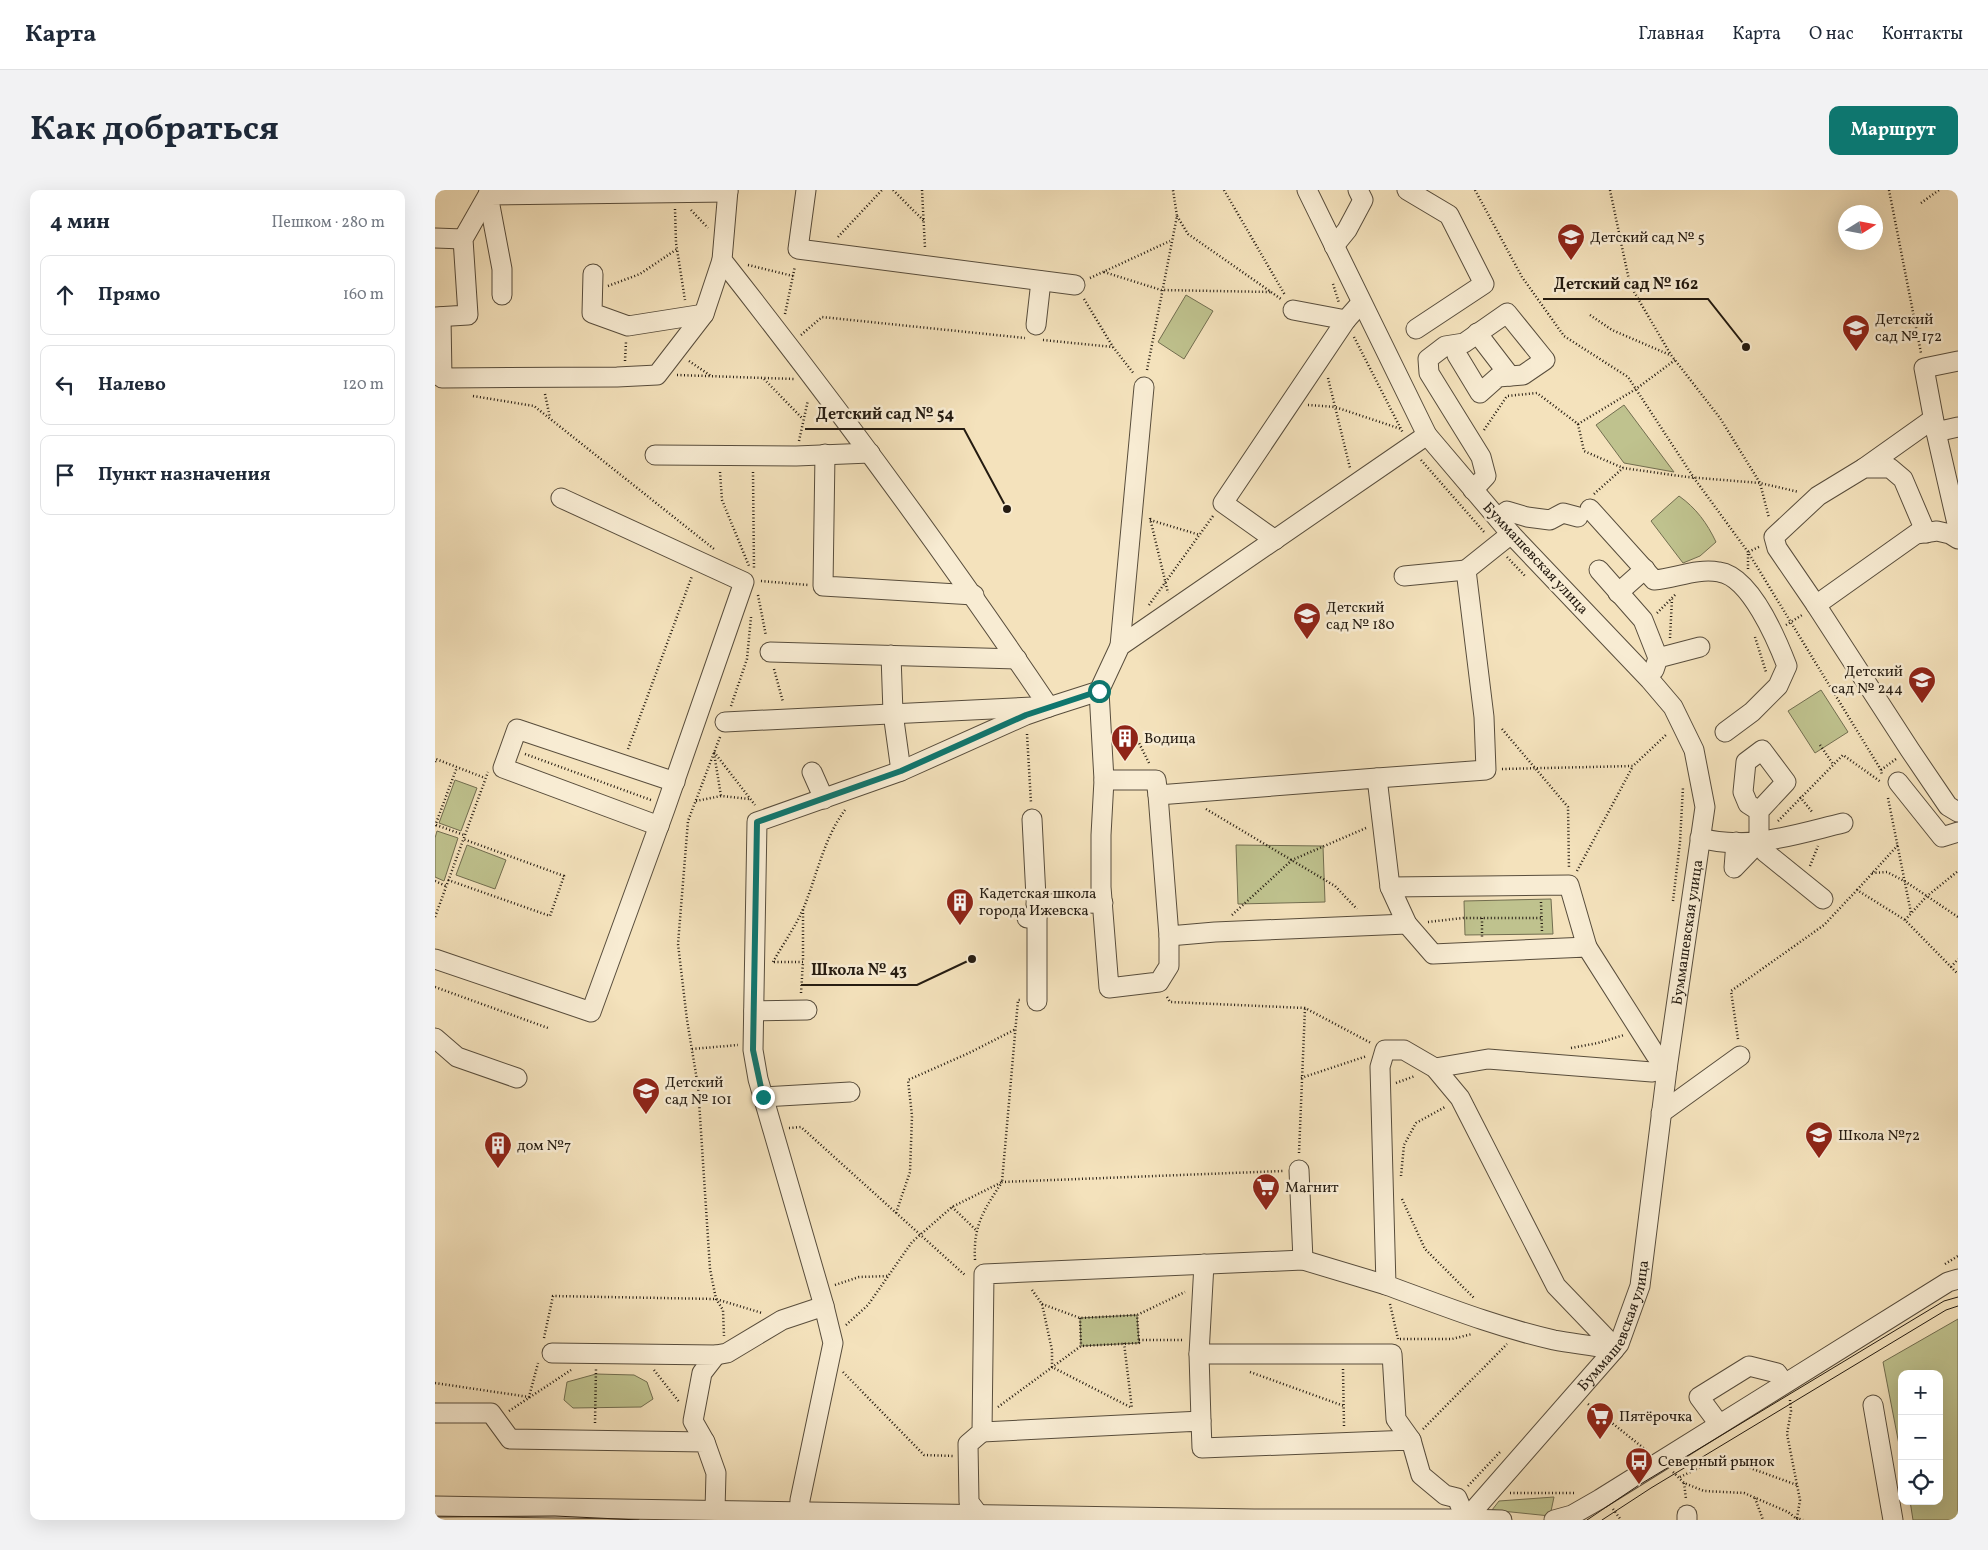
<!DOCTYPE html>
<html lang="ru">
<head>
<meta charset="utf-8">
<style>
	body { margin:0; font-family:Vollkorn,serif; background:#f2f2f3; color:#1f2937 }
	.controls { position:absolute; right:15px; bottom:15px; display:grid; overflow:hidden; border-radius:10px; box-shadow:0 5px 20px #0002 }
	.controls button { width:45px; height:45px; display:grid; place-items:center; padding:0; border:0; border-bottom:1px solid #e0e1e3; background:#fff; color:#1f2937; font:25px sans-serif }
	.compass { position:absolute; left:1403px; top:15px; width:45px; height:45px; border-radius:50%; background:#fff; box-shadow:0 5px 20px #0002; rotate:79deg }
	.stop { position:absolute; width:15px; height:15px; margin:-11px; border:4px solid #0f766e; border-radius:50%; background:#fff }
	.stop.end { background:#0f766e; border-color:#fff; box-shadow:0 1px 5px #0008 }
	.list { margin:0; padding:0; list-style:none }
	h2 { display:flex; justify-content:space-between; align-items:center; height:65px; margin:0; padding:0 20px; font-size:21px }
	h2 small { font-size:16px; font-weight:400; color:#747a83 }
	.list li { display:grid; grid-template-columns:32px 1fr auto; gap:15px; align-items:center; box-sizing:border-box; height:80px; margin:0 10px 10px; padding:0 10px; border:1px solid #e0e1e3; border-radius:10px }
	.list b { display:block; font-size:19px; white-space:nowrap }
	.list em { font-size:16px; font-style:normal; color:#747a83 }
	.icon { flex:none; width:28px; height:28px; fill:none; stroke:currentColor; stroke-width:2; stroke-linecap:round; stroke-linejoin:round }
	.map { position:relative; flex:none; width:1523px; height:1330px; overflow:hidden; border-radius:10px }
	header { display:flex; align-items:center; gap:30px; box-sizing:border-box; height:70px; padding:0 25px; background:#fff; border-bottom:1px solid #e0e1e3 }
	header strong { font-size:24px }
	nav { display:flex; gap:28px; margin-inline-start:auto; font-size:18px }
	.intro { display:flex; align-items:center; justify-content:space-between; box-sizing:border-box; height:120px; padding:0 30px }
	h1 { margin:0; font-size:35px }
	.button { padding:12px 22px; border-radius:10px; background:#0f766e; color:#fff; font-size:18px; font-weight:700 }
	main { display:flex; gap:30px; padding:0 30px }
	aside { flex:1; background:#fff; border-radius:10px; box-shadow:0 5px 20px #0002 }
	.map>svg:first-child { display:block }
</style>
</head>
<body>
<header>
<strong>Карта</strong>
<nav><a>Главная</a><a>Карта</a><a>О нас</a><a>Контакты</a></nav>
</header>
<div class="intro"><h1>Как добраться</h1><a class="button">Маршрут</a></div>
<main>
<aside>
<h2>4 мин<small>Пешком · 280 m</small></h2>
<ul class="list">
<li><svg class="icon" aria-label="ahead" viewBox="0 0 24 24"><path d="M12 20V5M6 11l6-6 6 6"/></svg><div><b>Прямо</b></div><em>160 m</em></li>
<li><svg class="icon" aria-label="left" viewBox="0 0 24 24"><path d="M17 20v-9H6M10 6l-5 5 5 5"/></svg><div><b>Налево</b></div><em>120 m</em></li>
<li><svg class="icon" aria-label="arrive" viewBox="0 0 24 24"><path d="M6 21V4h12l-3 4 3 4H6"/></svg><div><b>Пункт назначения</b></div></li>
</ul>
</aside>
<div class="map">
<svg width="1523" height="1330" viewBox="0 0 1523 1330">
	<rect width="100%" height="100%" fill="#f4e2bc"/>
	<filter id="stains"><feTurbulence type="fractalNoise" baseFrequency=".004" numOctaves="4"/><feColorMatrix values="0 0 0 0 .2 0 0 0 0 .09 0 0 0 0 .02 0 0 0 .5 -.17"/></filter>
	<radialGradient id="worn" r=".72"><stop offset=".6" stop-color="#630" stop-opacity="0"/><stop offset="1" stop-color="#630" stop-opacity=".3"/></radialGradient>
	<g fill="#bfc28e" stroke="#726e50">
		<polygon points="751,105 778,121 749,169 723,152"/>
		<polygon points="1189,215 1239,282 1189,273 1161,235"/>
		<path d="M1244 306C1261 318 1272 333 1281 352L1265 366 1248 373 1216 331Z"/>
		<polygon points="1386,500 1413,542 1380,563 1353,521"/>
		<polygon points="20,590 42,598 26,641 4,633"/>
		<polygon points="2,641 23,648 9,691 0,687 0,648"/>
		<polygon points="32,655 71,670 60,699 21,685"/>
		<polygon points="801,655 888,656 890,712 803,714"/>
		<polygon points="1116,709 1118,744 1030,745 1029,711"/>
		<polygon points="702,1125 704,1153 646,1156 645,1128"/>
		<polygon points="1523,1129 1523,1330 1478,1330 1475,1311 1504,1311 1504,1184 1467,1184 1467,1270 1448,1172"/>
		<polygon points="161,1184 199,1185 212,1192 218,1209 206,1217 138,1218 129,1210 132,1192"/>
		<polygon points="1119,1307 1115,1326 1057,1320 1064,1311"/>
	</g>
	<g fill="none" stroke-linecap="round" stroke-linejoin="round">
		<g stroke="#584d3c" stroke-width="21">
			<g id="minor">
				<path d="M293 0 287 70C401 215 511 364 614 517L664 501 685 456 992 245"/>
				<polyline points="371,0 363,59 640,95"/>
				<polyline points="972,0 1014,25 1049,94 981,139"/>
				<polyline points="0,48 28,49"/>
				<polyline points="899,56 912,40 928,10 923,0"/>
				<polyline points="158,84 157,123 193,136 269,124"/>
				<polyline points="67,105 67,79 53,5 293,2"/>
				<polyline points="858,120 911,130"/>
				<polyline points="0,127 33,125 28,49 53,5 54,1"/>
				<polyline points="6,127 7,188 182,187 222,185 269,124 287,70"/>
				<polyline points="601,135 606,91"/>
				<polyline points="1042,143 1075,186"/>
				<polyline points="1019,155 1022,165 1045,203 1063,187 1088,185 1110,170 1072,123 1029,153 1010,156 993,169 994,183 1046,267 1051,286 1038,300"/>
				<polyline points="1523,171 1489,178 1501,242 1523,237"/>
				<polyline points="1501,242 1523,338"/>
				<polyline points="390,264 388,396 539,405"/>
				<polyline points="220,265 361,266 435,263"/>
				<polyline points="1429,278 1498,229"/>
				<path d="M1155 319 1219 390C1241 388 1262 378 1284 382 1315 386 1342 450 1352 476L1343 496 1317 522 1290 542"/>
				<polyline points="1063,328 1072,321 1092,327 1115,330 1128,323 1143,327"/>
				<polyline points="1523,349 1515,344 1502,341 1481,344 1381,415 1475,560 1513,616 1523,622"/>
				<polyline points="840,350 788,313 911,130 926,113"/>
				<polyline points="1164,380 1208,430 1223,468"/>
				<polyline points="969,386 1031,380"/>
				<polyline points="1183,403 1210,379"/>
				<polyline points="1381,415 1342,358 1339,347 1383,306 1429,278 1455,278 1468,289 1491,343"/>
				<polyline points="685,456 709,197"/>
				<polyline points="335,462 582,469"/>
				<polyline points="456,465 458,523 466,581"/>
				<polyline points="1219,480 1223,468 1265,457"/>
				<polyline points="664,501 669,590 721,590 723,605 942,588 955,697 972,734 998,764 1152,757 1220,864 1232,879 1217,882 1053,869 1000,878"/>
				<polyline points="290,532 598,517"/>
				<polyline points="377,582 389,609"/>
				<polyline points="942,588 1051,580 1049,527 1031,380 1076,344"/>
				<polyline points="669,590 666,645 666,697 674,798 724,792 734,776 734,746"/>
				<polyline points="1463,592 1507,647 1523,642"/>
				<polyline points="723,605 734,746 780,742 972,734"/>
				<polyline points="1324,621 1313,614 1308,602 1311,572 1327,560 1351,592 1324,621 1324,652 1330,662 1388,709"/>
				<polyline points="224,636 68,578 82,539 240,592"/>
				<path d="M1265 648C1313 661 1362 644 1408 633"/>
				<polyline points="1301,652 1299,678 1324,652"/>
				<polyline points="955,697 1134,695 1152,757"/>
				<polyline points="601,714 668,713"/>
				<polyline points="592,728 602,727 597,629"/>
				<polyline points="0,769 156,822 230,619 309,392 126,308"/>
				<polyline points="602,811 602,727"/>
				<polyline points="319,821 372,820"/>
				<polyline points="0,848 22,867 82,888"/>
				<path d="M950 860H969L1000 878 1025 908 1121 1096 1170 1147 1179 1160C1159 1155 1139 1154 1119 1150 1061 1137 1006 1115 951 1095L945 877Z"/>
				<polyline points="328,907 415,902"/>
				<polyline points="1226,923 1305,866"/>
				<polyline points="864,980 868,1070"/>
				<polyline points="769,1074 764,1164 957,1164 961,1229 976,1250"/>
				<polyline points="117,1163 281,1165 267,1183 258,1231 270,1252"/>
				<polyline points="764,1164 766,1231"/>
				<polyline points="281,1165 292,1163 347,1130 389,1116"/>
				<polyline points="1438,1215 1458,1330"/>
				<polyline points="0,1223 56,1223 75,1249 270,1252 281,1283 280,1320"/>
				<polyline points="1284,1234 1264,1207 1314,1176 1342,1183 1349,1193"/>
				<polyline points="547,1242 766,1231 767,1258 976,1250 986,1285 1010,1305 1022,1308 1031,1329 1067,1330"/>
				<path id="s1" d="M0 1316 819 1329H1031L1179 1160 1184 1154 1205 1096 1232 879 1270 617 1259 560 1238 517 1215 490 1076 344 992 245 872 0"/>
				<polyline points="364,1330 365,1310 398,1153 389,1116 323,889 318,860 322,632 466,581 591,525 614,517"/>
				<polyline points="544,1330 543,1324 534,1312 533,1254 547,1242 549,1084 868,1070 951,1095"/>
				<polyline points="1119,1330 1137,1325 1165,1309 1513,1092 1523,1089"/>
				<polyline points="1252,1330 1252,1325"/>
			</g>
		</g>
		<g stroke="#241b11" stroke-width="2.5" stroke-dasharray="1 2.5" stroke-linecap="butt">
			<polyline points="458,0 489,31"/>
			<polyline points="487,0 490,58"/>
			<polyline points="789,0 850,105"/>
			<polyline points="1040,0 1087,87 1129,146 1193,187 1259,288 1313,362 1446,580 1447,586"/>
			<polyline points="1175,0 1195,95 1236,165 1285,228 1325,293 1334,328"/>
			<polyline points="1454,0 1486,163"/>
			<polyline points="1486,13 1504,0"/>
			<polyline points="240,19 241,53 250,110"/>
			<polyline points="256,20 273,38"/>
			<polyline points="742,26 753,44 846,109"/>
			<polyline points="403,47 447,0"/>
			<polyline points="313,75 358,86"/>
			<polyline points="669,82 726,100 837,102"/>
			<polyline points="655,88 735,51"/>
			<polyline points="898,94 904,113"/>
			<polyline points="173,96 205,84 242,59"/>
			<polyline points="649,109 678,157 699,184"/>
			<polyline points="350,124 360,76"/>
			<polyline points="1155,125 1177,140 1235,165"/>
			<polyline points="366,145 387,127 590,148"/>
			<polyline points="919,147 968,243"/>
			<polyline points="608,150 678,157"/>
			<polyline points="190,171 191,152"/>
			<polyline points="254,171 276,186"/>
			<polyline points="712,180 742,26 738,0"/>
			<polyline points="242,185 359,189"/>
			<polyline points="893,188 915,278"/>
			<polyline points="329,189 368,229"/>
			<polyline points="110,204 115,228"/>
			<polyline points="38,206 99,216 279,359"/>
			<polyline points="873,215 900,217 966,239"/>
			<polyline points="1143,234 1149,261 1188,278"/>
			<polyline points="1049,240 1072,206 1102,203 1143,234 1201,199 1240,170"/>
			<polyline points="364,251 373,210"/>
			<polyline points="986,270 1050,343"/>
			<polyline points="285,282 287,310 314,376"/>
			<polyline points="318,282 319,379"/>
			<polyline points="1159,304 1188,278 1252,287 1325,293 1364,302"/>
			<polyline points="715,328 733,403"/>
			<polyline points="715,330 765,345"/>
			<polyline points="1072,367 1091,387"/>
			<polyline points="1313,379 1313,362 1326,356"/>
			<polyline points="326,391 373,395"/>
			<polyline points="323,405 331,446"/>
			<polyline points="714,415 778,326"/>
			<polyline points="1222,423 1241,404"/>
			<polyline points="1351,435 1367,425"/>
			<polyline points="1320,447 1331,482"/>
			<polyline points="1235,448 1237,409"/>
			<polyline points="339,479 348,512"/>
			<polyline points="296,516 312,469 316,427"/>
			<polyline points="1067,539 1133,617 1134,679"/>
			<polyline points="683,542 703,551 714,573"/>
			<polyline points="592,544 596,613"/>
			<polyline points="285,547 253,631 243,754 252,830 263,896 275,1079 281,1109 288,1120 289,1146"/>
			<polyline points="1385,555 1398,574"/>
			<polyline points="193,559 257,386"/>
			<polyline points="279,562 320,615"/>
			<polyline points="279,563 286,606"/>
			<polyline points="90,564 216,610"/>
			<polyline points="0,572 1,569 50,588"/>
			<polyline points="1067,579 1198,576 1232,544"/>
			<polyline points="1446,580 1461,569"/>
			<polyline points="1365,607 1378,623"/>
			<polyline points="1453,608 1476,723"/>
			<polyline points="261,611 286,606 315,609"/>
			<polyline points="771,619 900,696 922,719"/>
			<polyline points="1343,631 1408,565 1446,592"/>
			<polyline points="1,635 29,645"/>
			<polyline points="0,636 22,577"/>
			<polyline points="1375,676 1383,656"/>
			<polyline points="1142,681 1198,576"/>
			<polyline points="1437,683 1452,682 1471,692 1523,727"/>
			<polyline points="13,690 115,726 129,686 28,649"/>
			<polyline points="0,691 11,696"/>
			<polyline points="1422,700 1463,655"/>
			<polyline points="1238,711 1245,652 1248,597"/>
			<polyline points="1106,712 1107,742"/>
			<polyline points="797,725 857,670 931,638"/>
			<polyline points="0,727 53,582"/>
			<polyline points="1047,728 1047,747"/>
			<polyline points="1470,730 1491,707 1523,681"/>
			<polyline points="993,732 1028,728 1106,728"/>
			<path d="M338 772C348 754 361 736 369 717 382 685 389 648 410 620"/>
			<polyline points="339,772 368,772 368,719"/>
			<polyline points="1516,777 1523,769"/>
			<polyline points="0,797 113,838"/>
			<polyline points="366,803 368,772"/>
			<polyline points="732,807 735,812 870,818 936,853"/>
			<polyline points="1303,849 1296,801 1389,735 1422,700 1470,730 1523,784"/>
			<polyline points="1136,858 1163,853 1189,845"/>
			<polyline points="257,859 303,855"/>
			<polyline points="866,888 932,866"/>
			<polyline points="961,893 980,886"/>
			<polyline points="354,938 366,937 531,1086"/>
			<polyline points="864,963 870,818"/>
			<polyline points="966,986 969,955 981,933 1010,917"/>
			<polyline points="967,1009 990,1059 1039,1108"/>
			<polyline points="517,1017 541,1040"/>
			<polyline points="461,1023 475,982 477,926 473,890 534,863 581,839"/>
			<path d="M540 1070C538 1035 549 1020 567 992L848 981"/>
			<polyline points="1510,1074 1523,1066"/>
			<polyline points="400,1095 424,1087 453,1086"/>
			<polyline points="597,1100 607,1114 617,1160 617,1177 695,1217"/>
			<polyline points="607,1114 645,1128 702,1125 750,1102"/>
			<polyline points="955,1114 963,1149"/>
			<polyline points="645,1128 646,1156"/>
			<polyline points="411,1135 433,1115 477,1052 517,1017 567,992 583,810 586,810"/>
			<polyline points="109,1148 118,1106 281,1109 327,1123"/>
			<polyline points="965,1149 1017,1149 1037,1144"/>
			<polyline points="704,1150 748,1150"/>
			<polyline points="689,1153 697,1219"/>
			<polyline points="908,1179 909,1236"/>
			<polyline points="219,1180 245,1213"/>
			<polyline points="408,1182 489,1265 518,1266"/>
			<polyline points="815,1182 909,1216"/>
			<polyline points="0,1193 94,1207 103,1173"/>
			<polyline points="1355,1210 1356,1221 1352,1244 1365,1310 1362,1328 1368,1330"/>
			<polyline points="1153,1214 1211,1260"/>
			<polyline points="563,1217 646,1156 704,1153 702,1125"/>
			<polyline points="74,1221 136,1180"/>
			<polyline points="160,1233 161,1179"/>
			<polyline points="988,1239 1072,1154"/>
			<polyline points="1238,1282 1249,1293 1269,1301 1309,1303 1353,1322 1363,1330"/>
			<polyline points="1245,1287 1274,1273 1304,1274 1362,1295"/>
			<polyline points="1249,1293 1251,1309"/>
			<polyline points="1033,1296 1065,1262"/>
			<polyline points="1075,1303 1140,1303"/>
			<polyline points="1320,1308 1328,1330"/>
			<polyline points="1178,1319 1186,1330"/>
		</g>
		<use href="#minor" stroke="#f8ecd3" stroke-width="19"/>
		<g stroke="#241b11" stroke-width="1">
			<polyline points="0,1327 120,1326 204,1330"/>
			<polyline points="1152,1330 1204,1295 1509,1111 1523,1107"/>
			<polyline points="1167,1330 1216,1298 1511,1120 1523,1116"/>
		</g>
	</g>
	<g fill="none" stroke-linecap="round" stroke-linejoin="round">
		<polyline stroke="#0f766e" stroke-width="6" points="328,907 318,860 322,632 466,581 591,525 664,501"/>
	</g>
	<defs>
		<g id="school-pin" transform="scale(1.4375)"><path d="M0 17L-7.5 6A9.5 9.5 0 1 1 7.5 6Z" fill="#8f2418" stroke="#f8ecd3"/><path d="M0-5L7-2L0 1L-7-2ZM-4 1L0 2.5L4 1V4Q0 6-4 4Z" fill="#fff"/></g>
		<g id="building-pin" transform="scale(1.4375)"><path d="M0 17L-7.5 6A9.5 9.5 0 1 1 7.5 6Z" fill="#8f2418" stroke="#f8ecd3"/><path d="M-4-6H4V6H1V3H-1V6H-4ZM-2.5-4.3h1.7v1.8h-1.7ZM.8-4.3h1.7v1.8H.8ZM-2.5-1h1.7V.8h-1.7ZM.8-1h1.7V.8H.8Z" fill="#fff"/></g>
		<g id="supermarket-pin" transform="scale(1.4375)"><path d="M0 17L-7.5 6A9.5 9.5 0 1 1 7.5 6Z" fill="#8f2418" stroke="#f8ecd3"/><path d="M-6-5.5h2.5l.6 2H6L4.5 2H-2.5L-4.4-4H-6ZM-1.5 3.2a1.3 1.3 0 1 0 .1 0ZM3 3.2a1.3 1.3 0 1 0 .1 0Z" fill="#fff"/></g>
		<g id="bus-pin" transform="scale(1.4375)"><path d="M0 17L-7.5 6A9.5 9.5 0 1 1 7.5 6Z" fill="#8f2418" stroke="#f8ecd3"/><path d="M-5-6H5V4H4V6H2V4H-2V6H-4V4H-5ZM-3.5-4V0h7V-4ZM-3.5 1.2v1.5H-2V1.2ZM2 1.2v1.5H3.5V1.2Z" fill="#fff"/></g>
	</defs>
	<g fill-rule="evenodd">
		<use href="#school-pin" x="1136" y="47"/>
		<use href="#school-pin" x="1421" y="138"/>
		<use href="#school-pin" x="872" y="426"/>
		<use href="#school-pin" x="1487" y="490"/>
		<use href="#building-pin" x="690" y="548"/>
		<use href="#building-pin" x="525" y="712"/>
		<use href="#school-pin" x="211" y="901"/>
		<use href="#school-pin" x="1384" y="945"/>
		<use href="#building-pin" x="63" y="955"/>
		<use href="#supermarket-pin" x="831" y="997"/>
		<use href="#supermarket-pin" x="1165" y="1226"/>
		<use href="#bus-pin" x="1204" y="1271"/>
	</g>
	<g text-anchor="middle" stroke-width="5" stroke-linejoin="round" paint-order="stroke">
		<g font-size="15" fill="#241b11" stroke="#f8ecd3" text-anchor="start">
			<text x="1155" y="52">Детский сад № 5</text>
			<text x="1440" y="134">Детский<tspan x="1440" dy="17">сад № 172</tspan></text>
			<text x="891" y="422">Детский<tspan x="891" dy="17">сад № 180</tspan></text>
			<text x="1468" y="486" text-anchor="end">Детский<tspan x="1468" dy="17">сад № 244</tspan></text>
			<text x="709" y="553">Водица</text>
			<text x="544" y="708">Кадетская школа<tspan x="544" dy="17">города Ижевска</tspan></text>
			<text x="230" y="897">Детский<tspan x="230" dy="17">сад № 101</tspan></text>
			<text x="1403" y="950">Школа №72</text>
			<text x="82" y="960">дом №7</text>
			<text x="850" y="1002">Магнит</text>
			<text x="1184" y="1231">Пятёрочка</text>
			<text x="1223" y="1276">Северный рынок</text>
		</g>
		<g font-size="15" fill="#241b11" stroke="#f8ecd3">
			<text transform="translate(1101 368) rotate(47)" y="5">Буммашевская улица</text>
			<text dy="5" stroke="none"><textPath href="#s1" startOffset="1682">Буммашевская улица</textPath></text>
			<text dy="5" stroke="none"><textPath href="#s1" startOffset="1278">Буммашевская улица</textPath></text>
		</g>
	</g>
	<path fill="none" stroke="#241b11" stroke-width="2" d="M1311 157L1273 109H1108M572 319L529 239H370M537 769L482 795H366"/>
	<g fill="#241b11" stroke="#f8ecd3" stroke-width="2">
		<circle cx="1311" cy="157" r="5"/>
		<circle cx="572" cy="319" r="5"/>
		<circle cx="537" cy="769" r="5"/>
	</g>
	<g font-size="16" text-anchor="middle" font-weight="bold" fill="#241b11" stroke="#f8ecd3" stroke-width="5" stroke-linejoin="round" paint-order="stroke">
		<text x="1191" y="99">Детский сад № 162</text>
		<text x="450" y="229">Детский сад № 54</text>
		<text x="424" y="785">Школа № 43</text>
	</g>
	<rect width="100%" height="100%" filter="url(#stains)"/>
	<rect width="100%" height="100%" fill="url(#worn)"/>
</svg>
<div class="controls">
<button>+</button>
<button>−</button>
<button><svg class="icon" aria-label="locate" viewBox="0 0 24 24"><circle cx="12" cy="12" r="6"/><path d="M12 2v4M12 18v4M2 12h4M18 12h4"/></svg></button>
</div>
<svg class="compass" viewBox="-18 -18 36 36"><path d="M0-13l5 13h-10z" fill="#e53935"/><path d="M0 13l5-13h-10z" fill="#747a83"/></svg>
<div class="stop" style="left:664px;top:501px"></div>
<div class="stop end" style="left:328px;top:907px"></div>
</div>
</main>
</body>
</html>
